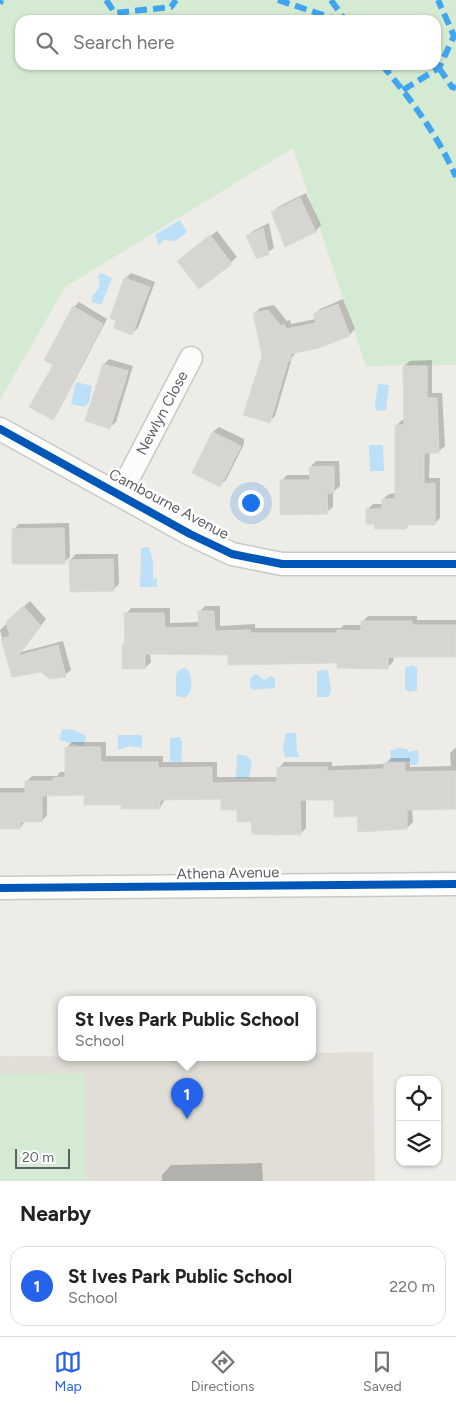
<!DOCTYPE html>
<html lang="en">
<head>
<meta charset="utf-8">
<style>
	body { margin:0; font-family:Figtree,sans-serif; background:#f6f6f6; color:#222 }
	.controls { position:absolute; right:15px; bottom:15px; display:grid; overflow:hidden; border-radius:10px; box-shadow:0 1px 4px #0004 }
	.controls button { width:45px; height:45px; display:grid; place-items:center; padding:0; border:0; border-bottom:1px solid #e0e0e0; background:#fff; color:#222; font:25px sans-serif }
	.scale { position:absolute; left:15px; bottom:12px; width:55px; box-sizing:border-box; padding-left:5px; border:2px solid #5c6166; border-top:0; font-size:14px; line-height:18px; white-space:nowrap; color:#5c6166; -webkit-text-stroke:4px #fff; paint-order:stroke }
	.you { position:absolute; left:250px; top:502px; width:18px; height:18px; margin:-12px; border:4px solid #fff; border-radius:50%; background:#1a73e8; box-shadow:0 0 0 8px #1a73e833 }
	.badge { display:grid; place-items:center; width:32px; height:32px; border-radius:50%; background:#2563eb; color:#fff; font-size:16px; font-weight:700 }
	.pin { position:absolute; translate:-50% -41px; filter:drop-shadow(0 1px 2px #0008) }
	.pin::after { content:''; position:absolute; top:26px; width:18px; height:15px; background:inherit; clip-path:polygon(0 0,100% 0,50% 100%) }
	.popup { position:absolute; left:58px; top:996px; width:258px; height:65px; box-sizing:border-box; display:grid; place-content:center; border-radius:10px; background:#fff; filter:drop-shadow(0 1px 4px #0005); font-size:16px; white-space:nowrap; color:#767676 }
	.popup b { font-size:19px; color:#222 }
	.popup::after { content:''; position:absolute; left:50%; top:100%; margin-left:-10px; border:10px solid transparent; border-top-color:#fff }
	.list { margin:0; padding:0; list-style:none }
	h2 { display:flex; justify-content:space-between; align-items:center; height:65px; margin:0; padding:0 20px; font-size:21px }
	h2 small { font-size:16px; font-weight:400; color:#767676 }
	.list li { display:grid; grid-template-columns:32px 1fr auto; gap:15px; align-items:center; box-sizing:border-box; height:80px; margin:0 10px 10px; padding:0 10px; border:1px solid #e0e0e0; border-radius:15px }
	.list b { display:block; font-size:19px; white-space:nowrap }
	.list p { margin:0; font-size:16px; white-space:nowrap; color:#767676 }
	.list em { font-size:16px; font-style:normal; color:#767676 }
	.icon { flex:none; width:28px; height:28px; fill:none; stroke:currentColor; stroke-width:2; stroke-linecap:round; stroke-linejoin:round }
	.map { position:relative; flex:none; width:456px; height:1181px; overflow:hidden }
	.search { position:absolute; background:#fff; box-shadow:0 1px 4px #0004; left:15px; right:15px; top:15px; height:55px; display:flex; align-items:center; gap:12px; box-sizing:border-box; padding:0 18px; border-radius:15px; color:#767676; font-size:19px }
	.sheet { height:155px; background:#fff }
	nav { display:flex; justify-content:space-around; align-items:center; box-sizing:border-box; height:70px; border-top:1px solid #e0e0e0; background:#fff; font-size:14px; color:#767676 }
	nav a { display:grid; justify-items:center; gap:2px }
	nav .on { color:#2563eb }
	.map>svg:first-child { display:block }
</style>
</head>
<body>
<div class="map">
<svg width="456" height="1181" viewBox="0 0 456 1181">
	<rect width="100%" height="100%" fill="#edece7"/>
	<polygon fill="#e0ded7" points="373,1052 375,1181 0,1181 0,1056 312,1058 312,1053"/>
	<g fill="#d5ead2" fill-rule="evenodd">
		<path d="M0 0H456V365L366 366 293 148 65 287 0 400ZM20 20H436V65H20Z"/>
		<polygon points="85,1073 86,1181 0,1181 0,1074"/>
	</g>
	<g fill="#bbe0f8">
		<polygon points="180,220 187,232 175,241 164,240 159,245 155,235"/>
		<path d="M101 273 112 278 101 305 92 302V297C98 290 102 285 98 276Z"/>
		<polygon points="76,382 92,386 89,402 85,407 71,404"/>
		<polygon points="378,384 389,385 386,410 376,411 375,404"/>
		<polygon points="369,445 383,445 384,471 370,471"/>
		<polygon points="149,547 153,561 153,579 157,578 157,587 140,587 141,548"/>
		<polygon points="412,665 417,668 417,690 410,692 405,689 405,668"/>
		<path d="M184 668 189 671C192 680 193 692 185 698L176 696V675L178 671Z"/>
		<polygon points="328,670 331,691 328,697 317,697 317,671"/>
		<polygon points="256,674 264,680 271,676 275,678 275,688 252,690 250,687 251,677"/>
		<polygon points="62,729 75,730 86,736 83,746 59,740"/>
		<polygon points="286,733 296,733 297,752 300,757 285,757 283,746"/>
		<polygon points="142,735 142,748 129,746 118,750 118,735"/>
		<polygon points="180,737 182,742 181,762 170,761 170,738"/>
		<polygon points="399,748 407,749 409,752 418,750 419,761 416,765 411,765 410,761 391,761 390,751"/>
		<polygon points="237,754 247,756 252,761 249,778 236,778"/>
	</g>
	<g fill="#0003">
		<polygon points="306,193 321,225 316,231 286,245 273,212 278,207"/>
		<polygon points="269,223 274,248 258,259 247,236 253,231"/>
		<polygon points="217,231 237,257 200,288 185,256"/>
		<polygon points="131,273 155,282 138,328 132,333 125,279"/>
		<polygon points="343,299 355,329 349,335 296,352 292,358 275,416 269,422 266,368 254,314 260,308 274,305 287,321 290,320 291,324 316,319 314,315 320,309"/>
		<polygon points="79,302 107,319 57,414 53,419 54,365 74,307"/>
		<polygon points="109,359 133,366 116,422 110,427 104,364"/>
		<polygon points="432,360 432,393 442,393 445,446 439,451 430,451 429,478 440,478 440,518 434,524 410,524 406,528 376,523 367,510 373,504 384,504 383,499 389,494 396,493 396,426 402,420 405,420 404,366 410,361"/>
		<polygon points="219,427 244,439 244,444 226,480 220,485 194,473 213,432"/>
		<polygon points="316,461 339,461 340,486 333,492 333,507 327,512 281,481 287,475 311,475 310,467"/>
		<polygon points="69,523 70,557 64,562 13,530 19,524"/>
		<polygon points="76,554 118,554 119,584 113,590 70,560"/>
		<polygon points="30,601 46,619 21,652 63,641 71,670 65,675 42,671 13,676 0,630"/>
		<polygon points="205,606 220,606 220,626 255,624 255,628 341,628 344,625 362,625 362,622 368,616 417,616 417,620 456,620 456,655 394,656 393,662 388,667 229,654 150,653 151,662 145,668 123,645 126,641 126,614 131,608 170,608 170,623 200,622 200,611"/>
		<polygon points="72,742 106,742 106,756 163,756 163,762 217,762 217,777 279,777 279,768 284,762 332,762 332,766 385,764 391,758 410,758 410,767 451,766 450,753 456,747 456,807 412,809 413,822 407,828 359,815 335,799 306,799 306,828 300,834 253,821 222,798 165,799 160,808 123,804 85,794 47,795 47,815 42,821 25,821 20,828 0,828 0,788 26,788 27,781 32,776 57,776 60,772 66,772 66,748"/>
		<polygon points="262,1163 263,1181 162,1181 162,1175 171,1165"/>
	</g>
	<g fill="#d6d5d2" stroke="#dcdad6">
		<polygon points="300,198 316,232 285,247 271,212"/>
		<polygon points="263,228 269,255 256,258 246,236"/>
		<polygon points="210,235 232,264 199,289 177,261"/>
		<polygon points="124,278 150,287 132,335 113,328 116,321 110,318"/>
		<polygon points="338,304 350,336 319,348 290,354 292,360 288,361 270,423 243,415 262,356 253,313 268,310 281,326 284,324 286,329 316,323 313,314"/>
		<polygon points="73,306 103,324 53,420 29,407 53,365 44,360"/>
		<polygon points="103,364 128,371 110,429 85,421"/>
		<polygon points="403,366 427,366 427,398 437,398 439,453 424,453 424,484 435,483 435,525 406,525 406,529 375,529 374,524 366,524 366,509 382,509 382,499 395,499 395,425 404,425"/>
		<polygon points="212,432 241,446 220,487 192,473"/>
		<polygon points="334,466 334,493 327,493 328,514 280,515 280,480 310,480 309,467"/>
		<polygon points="64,528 65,564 12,564 12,529"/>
		<polygon points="113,559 114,591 70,592 69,560"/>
		<polygon points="23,606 41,626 18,656 58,645 66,677 50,679 41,672 12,677 1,639 10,636 6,622"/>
		<polygon points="198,611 214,611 215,631 250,630 250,633 337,633 337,630 361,631 361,621 412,621 412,625 456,625 456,657 388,657 388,669 337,668 337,663 228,665 228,655 145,654 145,669 122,669 122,644 125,644 124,613 164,613 165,628 199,627"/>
		<polygon points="65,747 100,747 101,762 158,762 158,768 212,767 212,783 277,782 277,767 327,767 327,771 384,769 384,763 405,763 405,772 456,771 456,809 407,810 407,829 358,832 357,816 334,817 334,800 300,800 301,835 278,835 252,834 251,822 237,822 237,810 221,810 221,799 160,800 160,809 121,809 121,805 84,805 84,795 42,796 42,822 20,822 20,829 0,829 0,793 25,793 25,781 53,781 53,778 65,777"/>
	</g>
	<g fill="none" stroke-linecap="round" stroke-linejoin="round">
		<g stroke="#c9c9c8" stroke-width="25">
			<g id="minor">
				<polyline points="0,429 190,534 232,554 282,564 456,564"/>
				<polyline points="120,494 191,358"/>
				<polyline points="0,888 456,884"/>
			</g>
		</g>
		<use href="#minor" stroke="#fcfcfb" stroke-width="22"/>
		<g stroke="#40a5ee" stroke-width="6" stroke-dasharray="12 6" stroke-linecap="butt">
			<polyline points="106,0 115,13 171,7 176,0"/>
			<polyline points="278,0 338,20"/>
			<polyline points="331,0 345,20"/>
			<polyline points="0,4 1,0"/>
			<path d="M382 65C411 99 438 136 456 177"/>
			<polyline points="439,68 452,87 456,88"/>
			<polyline points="403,90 439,68 454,36 438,0"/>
		</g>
		<g stroke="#fff" stroke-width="11">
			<g id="cycleway">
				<polyline points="0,429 190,534 232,554 282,564 456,564"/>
				<polyline points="0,888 456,884"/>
			</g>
		</g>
		<use href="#cycleway" stroke="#0057b8" stroke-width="8"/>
	</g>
	<g text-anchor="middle" stroke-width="5" stroke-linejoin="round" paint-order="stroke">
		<g font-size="15" fill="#5c6166" stroke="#fff">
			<text transform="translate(162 413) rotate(-62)" y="5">Newlyn Close</text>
			<text transform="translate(169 504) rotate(28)" y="5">Cambourne Avenue</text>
			<text transform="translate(228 873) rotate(-1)" y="5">Athena Avenue</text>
		</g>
	</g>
</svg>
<div class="controls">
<button><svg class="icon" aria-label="locate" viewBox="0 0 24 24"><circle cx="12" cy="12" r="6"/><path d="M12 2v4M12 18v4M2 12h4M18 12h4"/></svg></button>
<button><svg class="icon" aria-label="layers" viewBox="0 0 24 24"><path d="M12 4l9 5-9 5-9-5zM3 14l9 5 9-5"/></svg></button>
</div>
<div class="scale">20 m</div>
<div class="you"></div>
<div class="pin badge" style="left:187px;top:1119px">1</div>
<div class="popup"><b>St Ives Park Public School</b>School</div>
<div class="search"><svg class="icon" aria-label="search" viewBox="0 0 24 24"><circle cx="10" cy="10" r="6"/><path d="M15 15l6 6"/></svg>Search here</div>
</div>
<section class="sheet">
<h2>Nearby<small></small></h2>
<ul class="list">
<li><span class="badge">1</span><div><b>St Ives Park Public School</b><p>School</p></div><em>220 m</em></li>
</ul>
</section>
<nav>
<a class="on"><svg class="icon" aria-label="map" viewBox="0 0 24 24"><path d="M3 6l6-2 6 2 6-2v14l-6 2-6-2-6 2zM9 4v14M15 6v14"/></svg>Map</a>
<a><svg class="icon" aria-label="directions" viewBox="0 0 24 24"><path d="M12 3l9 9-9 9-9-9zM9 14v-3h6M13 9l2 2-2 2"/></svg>Directions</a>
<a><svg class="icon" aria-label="saved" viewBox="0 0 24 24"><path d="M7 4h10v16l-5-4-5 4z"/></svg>Saved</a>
</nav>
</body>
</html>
